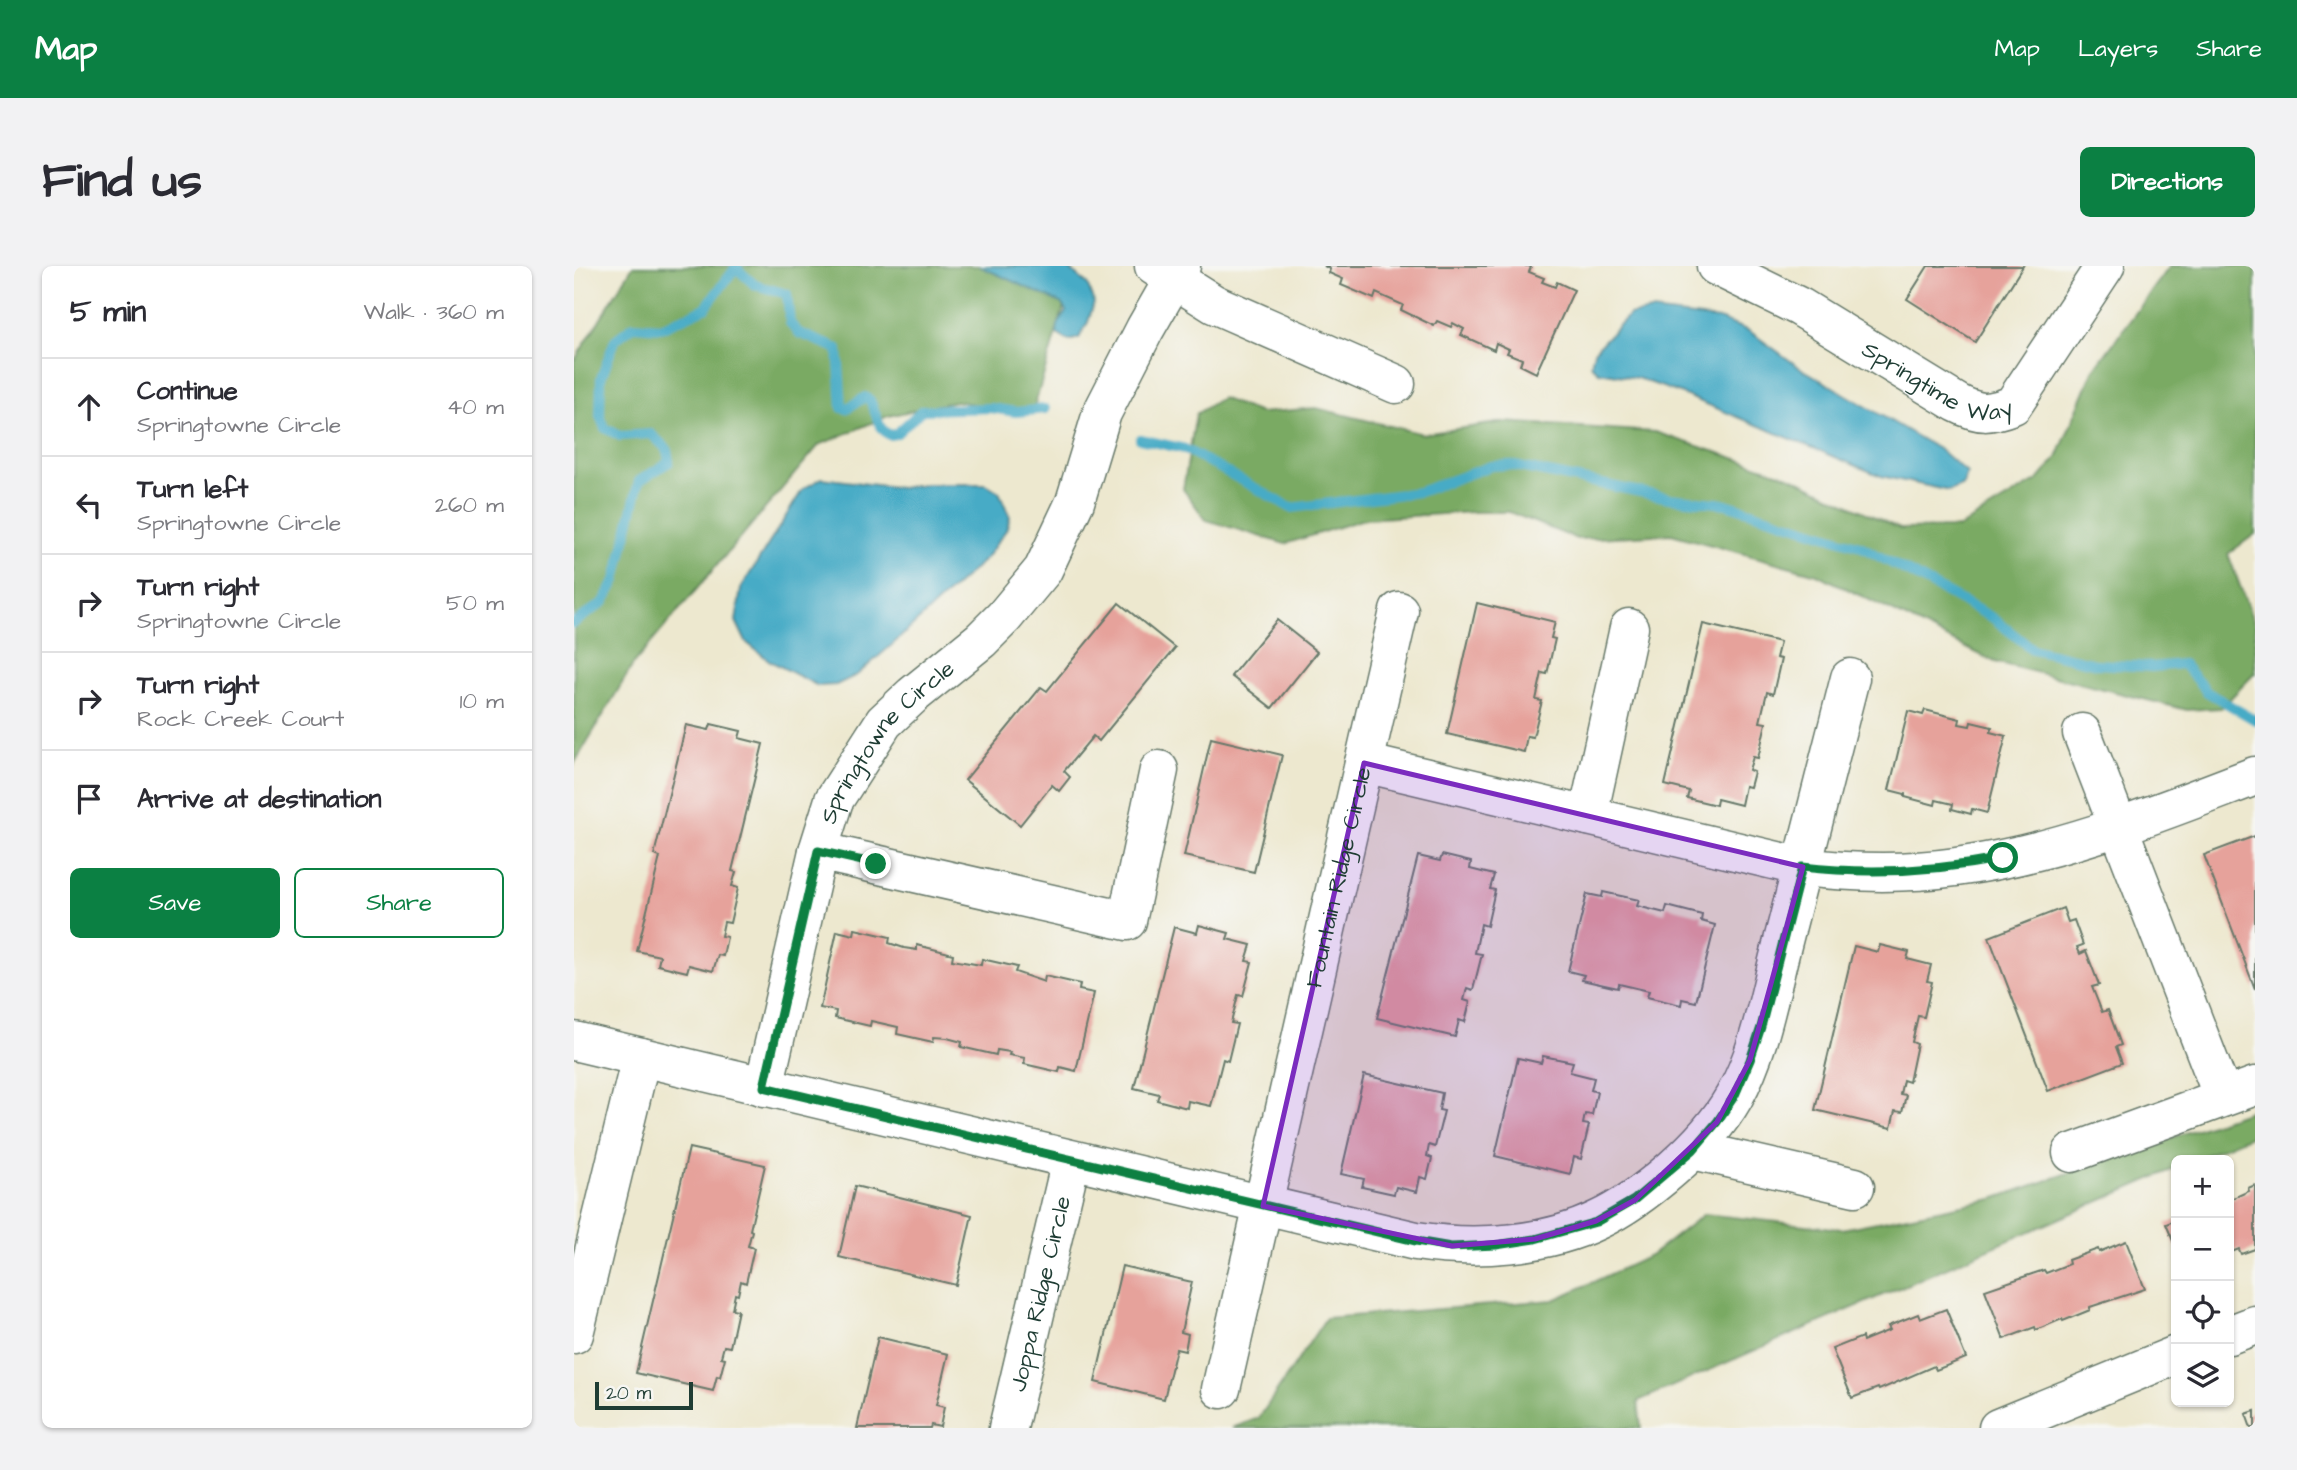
<!DOCTYPE html>
<html lang="en">
<head>
<meta charset="utf-8">
<style>
	body { margin:0; font-family:"Architects Daughter",sans-serif; background:#f2f2f3; color:#2b2b33 }
	.controls { position:absolute; right:21px; bottom:21px; display:grid; overflow:hidden; border-radius:10px; box-shadow:0 2px 5px #0004 }
	.controls button { width:63px; height:63px; display:grid; place-items:center; padding:0; border:0; border-bottom:2px solid #e1e1e2; background:#fff; color:#2b2b33; font:35px sans-serif }
	.scale { position:absolute; left:21px; bottom:18px; width:98px; box-sizing:border-box; padding-left:7px; border:4px solid #1f3d34; border-top:0; font-size:19px; line-height:24px; white-space:nowrap; color:#1f3d34; -webkit-text-stroke:5px #f6f6f2; paint-order:stroke }
	.stop { position:absolute; width:21px; height:21px; margin:-16px; border:5px solid #0b8043; border-radius:50%; background:#fff }
	.stop.end { background:#0b8043; border-color:#fff; box-shadow:0 2px 7px #0008 }
	.list { margin:0; padding:0; list-style:none }
	h2 { display:flex; justify-content:space-between; align-items:center; height:91px; margin:0; padding:0 28px; font-size:30px }
	h2 small { font-size:23px; font-weight:400; color:#7c7c81 }
	.list li { display:grid; grid-template-columns:46px 1fr auto; gap:21px; align-items:center; box-sizing:border-box; height:98px; padding:0 28px; border-top:2px solid #e1e1e2 }
	.list b { display:block; font-size:26px; white-space:nowrap }
	.list p { margin:0; font-size:23px; white-space:nowrap; color:#7c7c81 }
	.list em { font-size:23px; font-style:normal; color:#7c7c81 }
	.actions { display:flex; gap:14px; padding:21px 28px }
	.actions a { flex:1; padding:16px 0; border:2px solid #0b8043; border-radius:10px; text-align:center; font-size:24px; color:#0b8043 }
	.actions .main { background:#0b8043; color:#fff }
	.icon { flex:none; width:38px; height:38px; fill:none; stroke:currentColor; stroke-width:2; stroke-linecap:round; stroke-linejoin:round }
	.map { position:relative; flex:none; width:1681px; height:1162px; overflow:hidden; border-radius:10px }
	header { display:flex; align-items:center; gap:42px; box-sizing:border-box; height:98px; padding:0 35px; background:#0b8043; color:#fff }
	header strong { font-size:33px }
	nav { display:flex; gap:38px; margin-inline-start:auto; font-size:24px }
	.intro { display:flex; align-items:center; justify-content:space-between; box-sizing:border-box; height:168px; padding:0 42px }
	h1 { margin:0; font-size:49px }
	.button { padding:18px 32px; border-radius:10px; background:#0b8043; color:#fff; font-size:24px; font-weight:700 }
	main { display:flex; gap:42px; padding:0 42px }
	aside { flex:1; background:#fff; border-radius:10px; box-shadow:0 2px 5px #0004 }
	.map>svg:first-child { display:block }
</style>
</head>
<body>
<header>
<strong>Map</strong>
<nav><a>Map</a><a>Layers</a><a>Share</a></nav>
</header>
<div class="intro"><h1>Find us</h1><a class="button">Directions</a></div>
<main>
<aside>
<h2>5 min<small>Walk · 360 m</small></h2>
<ul class="list">
<li><svg class="icon" aria-label="ahead" viewBox="0 0 24 24"><path d="M12 20V5M6 11l6-6 6 6"/></svg><div><b>Continue</b><p>Springtowne Circle</p></div><em>40 m</em></li>
<li><svg class="icon" aria-label="left" viewBox="0 0 24 24"><path d="M17 20v-9H6M10 6l-5 5 5 5"/></svg><div><b>Turn left</b><p>Springtowne Circle</p></div><em>260 m</em></li>
<li><svg class="icon" aria-label="right" viewBox="0 0 24 24"><path d="M7 20v-9h11M14 6l5 5-5 5"/></svg><div><b>Turn right</b><p>Springtowne Circle</p></div><em>50 m</em></li>
<li><svg class="icon" aria-label="right" viewBox="0 0 24 24"><path d="M7 20v-9h11M14 6l5 5-5 5"/></svg><div><b>Turn right</b><p>Rock Creek Court</p></div><em>10 m</em></li>
<li><svg class="icon" aria-label="arrive" viewBox="0 0 24 24"><path d="M6 21V4h12l-3 4 3 4H6"/></svg><div><b>Arrive at destination</b></div></li>
</ul>
<div class="actions"><a class="main">Save</a><a>Share</a></div>
</aside>
<div class="map">
<svg width="1681" height="1162" viewBox="0 0 1681 1162">
	<rect width="100%" height="100%" fill="#f6f6f2"/>
	<filter id="ink" filterUnits="userSpaceOnUse"><feTurbulence type="fractalNoise" baseFrequency=".0143" numOctaves="2"/><feDisplacementMap in="SourceGraphic" scale="14" xChannelSelector="R" yChannelSelector="G"/><feConvolveMatrix kernelMatrix="1 2 1 2 8 2 1 2 1" color-interpolation-filters="sRGB"/></filter>
	<filter id="wash" filterUnits="userSpaceOnUse"><feTurbulence type="fractalNoise" baseFrequency=".00686" numOctaves="4" result="noise"/><feDisplacementMap in="SourceGraphic" scale="28" xChannelSelector="R" yChannelSelector="G"/><feGaussianBlur stdDeviation="1.57" result="paint"/><feColorMatrix in="noise" values="0 0 0 0 0 0 0 0 0 0 0 0 0 0 0 0 0 1.4 0 .05"/><feComposite in="paint" operator="in"/></filter>
	<g filter="url(#wash)">
		<rect width="100%" height="100%" fill="#ede8cf"/>
		<g fill="#7aaa63" stroke="#4c744c" stroke-width="2">
			<polygon points="59,0 455,0 494,27 458,148 382,135 314,150 245,179 60,397 0,498 0,95"/>
			<polygon points="1596,0 1681,0 1681,268 1654,288 1681,360 1681,407 1647,442 1613,444 1421,396 1243,308 1097,268 1003,273 935,246 899,246 790,253 711,278 632,254 609,223 622,148 647,132 686,147 742,142 849,168 930,156 1081,166 1215,210 1326,263 1384,262 1465,213 1483,192 1519,105"/>
			<polygon points="1681,843 1681,868 1620,894 1602,894 1602,902 1064,1135 1067,1162 658,1162 685,1152 752,1052 980,1034 1076,990 1130,948 1268,963 1419,933"/>
		</g>
		<g fill="#47abc6" stroke="#33747d" stroke-width="2">
			<polygon points="405,0 492,0 513,18 520,36 514,56 505,72 495,75 483,68 484,59 492,45 487,37"/>
			<polygon points="1077,45 1145,53 1175,65 1225,101 1366,184 1393,207 1389,219 1376,225 1307,210 1103,126 1063,112 1025,106 1017,99 1020,85 1055,49"/>
			<polygon points="248,212 326,222 352,218 412,218 425,226 436,251 432,264 412,292 320,377 283,409 262,419 244,420 196,395 172,376 162,355 167,322 229,223"/>
		</g>
		<g fill="none" stroke-linecap="round" stroke-linejoin="round">
			<g stroke="#47abc6" stroke-width="10">
				<polyline points="162,2 181,19 213,28 216,57 225,67 264,83 268,142 272,143 291,131 296,134 307,162 315,169 322,168 348,144 417,142 442,146 471,143"/>
				<polyline points="566,173 611,183 717,242 845,226 917,200 936,199 1095,232 1152,238 1286,280 1419,352 1458,383 1522,398 1578,401 1609,398 1633,426 1681,454"/>
				<polyline points="0,357 30,336 42,314 65,215 95,196 93,183 77,168 46,170 31,162 26,150 27,112 41,74 59,60 87,62 131,42 163,0"/>
			</g>
		</g>
		<g id="blocks">
			<g fill="#e6a29b">
				<polygon points="750,0 955,0 957,1 955,6 970,12 968,16 981,21 983,16 1000,24 962,107 946,99 948,93 933,87 935,83 922,77 920,84 887,69 890,63 879,57 877,61 863,55 860,60 827,44 829,39 802,27 800,33 767,19 769,13 755,7 756,3"/>
				<polygon points="1354,0 1449,0 1401,76 1333,33"/>
				<polygon points="545,337 601,382 525,475 519,470 490,505 496,511 485,525 478,519 446,559 391,514 467,421 473,425"/>
				<polygon points="903,337 981,356 977,372 981,373 973,408 968,407 962,434 968,435 959,471 953,470 950,486 873,468"/>
				<polygon points="703,354 743,386 698,442 657,410"/>
				<polygon points="1129,358 1206,376 1202,392 1207,393 1199,428 1193,426 1186,456 1192,457 1184,492 1179,491 1175,504 1180,506 1176,521 1171,520 1167,539 1143,533 1142,539 1113,532 1115,525 1091,519"/>
				<polygon points="1351,444 1386,453 1385,458 1396,460 1397,456 1418,461 1416,466 1432,470 1413,547 1398,543 1397,548 1378,543 1379,538 1362,534 1361,539 1331,531 1331,528 1315,524 1334,445 1349,449"/>
				<polygon points="137,458 167,465 165,472 189,478 158,605 162,606 158,620 164,622 156,657 150,656 147,670 153,671 149,690 144,689 139,705 115,699 113,706 84,699 86,690 63,685 86,591 80,589 112,459 135,464"/>
				<polygon points="637,472 708,489 680,606 610,590"/>
				<polygon points="1681,570 1681,723 1630,589"/>
				<polygon points="868,589 897,596 896,603 920,609 916,623 921,624 913,660 907,658 901,687 908,688 899,724 893,722 890,734 896,736 891,756 885,754 881,771 803,752 844,590 866,595"/>
				<polygon points="1029,626 1065,634 1063,640 1091,647 1093,640 1128,649 1127,655 1141,659 1122,736 1108,733 1107,739 1073,731 1075,725 1045,718 1044,722 1008,714 1010,709 994,705 1013,628 1028,631"/>
				<polygon points="1489,642 1494,656 1500,654 1509,679 1503,681 1506,688 1512,685 1525,719 1518,721 1528,746 1534,744 1547,779 1542,781 1548,797 1474,825 1415,671"/>
				<polygon points="625,659 655,667 653,673 677,679 672,695 678,696 669,730 664,729 657,757 663,758 654,795 649,793 637,840 614,835 613,842 583,834 585,828 560,822 600,661 623,667"/>
				<polygon points="281,663 316,671 315,677 330,682 343,684 343,679 379,688 378,694 407,699 408,693 443,701 441,706 470,716 471,710 506,718 505,724 520,727 502,805 486,801 485,806 450,798 451,792 435,789 436,786 423,784 422,789 387,781 388,776 373,772 360,771 359,776 323,768 324,761 297,755 296,760 261,752 262,745 246,742 263,665 280,669"/>
				<polygon points="1306,679 1335,686 1333,693 1357,699 1353,715 1358,716 1350,751 1344,750 1338,776 1343,778 1335,816 1329,814 1326,828 1332,829 1328,846 1321,845 1317,862 1241,844 1280,680 1304,686"/>
				<polygon points="969,790 999,796 996,806 1020,812 1017,824 1023,826 1018,849 1011,848 1009,858 1015,859 1007,893 1000,891 996,908 921,890 944,792 967,797"/>
				<polygon points="790,809 868,827 865,844 870,845 861,881 855,879 853,890 858,892 853,913 846,911 843,926 822,921 820,928 788,921 790,913 767,908"/>
				<polygon points="115,882 191,899 176,964 178,965 174,980 180,982 172,1017 167,1015 164,1029 161,1028 158,1043 164,1044 156,1081 150,1080 147,1091 151,1092 146,1111 143,1110 139,1125 62,1107"/>
				<polygon points="1681,919 1681,983 1667,988 1665,983 1655,987 1655,934 1675,925 1674,922"/>
				<polygon points="281,920 398,949 382,1019 265,991"/>
				<polygon points="1602,954 1602,982 1592,958"/>
				<polygon points="1552,975 1571,1023 1516,1041 1516,1044 1489,1055 1488,1053 1462,1064 1461,1061 1430,1073 1411,1024 1470,1004 1472,1007 1495,998 1494,994 1524,983 1525,986"/>
				<polygon points="548,1000 618,1016 607,1066 614,1068 611,1085 602,1083 590,1133 521,1116"/>
				<polygon points="1372,1043 1392,1092 1362,1104 1360,1100 1305,1124 1304,1122 1278,1132 1258,1083 1288,1071 1289,1075 1316,1064 1314,1060 1344,1048 1346,1053"/>
				<polygon points="304,1071 374,1088 362,1139 370,1141 366,1161 357,1159 356,1162 283,1162"/>
				<polygon points="1681,1145 1681,1162 1677,1162 1672,1148"/>
			</g>
		</g>
	</g>
	<g filter="url(#ink)">
		<use href="#blocks" fill-opacity="0" stroke="#67796a" stroke-width="2"/>
		<g fill="none" stroke-linecap="round" stroke-linejoin="round">
			<g stroke="#67796a" stroke-width="41">
				<g id="minor">
					<polyline points="580,0 640,38 822,118"/>
					<path id="s1" d="M1142 0 1226 41 1383 137C1406 149 1415 148 1439 139L1531 0"/>
					<polyline points="1508,467 1649,831"/>
					<polyline points="790,497 825,345"/>
					<polyline points="1014,550 1055,362"/>
					<polyline points="244,585 553,655 585,504"/>
					<path d="M0 775 842 975C900 984 971 980 1024 954 1052 941 1075 923 1098 903 1122 882 1144 859 1160 831 1186 785 1195 729 1208 679 1231 590 1254 501 1276 412"/>
					<path id="s2" d="M190 821 244 585 260 534 310 456 339 429 407 374 430 351 469 304 501 236 528 147 571 63 607 0"/>
					<polyline points="1119,884 1281,921"/>
					<polyline points="1498,887 1681,820"/>
					<polyline points="0,1068 67,791"/>
					<polyline points="1655,1069 1681,1059"/>
					<path id="s3" d="M647 1123 790 497 1229 601C1278 607 1332 608 1382 601 1486 587 1584 547 1681 510"/>
					<path id="s4" d="M434 1162 497 894"/>
					<polyline points="1424,1162 1602,1089"/>
				</g>
			</g>
			<use href="#minor" stroke="#fff" stroke-width="38"/>
		</g>
	</g>
	<g fill="none" stroke-linecap="round" stroke-linejoin="round" filter="url(#ink)">
		<path stroke="#0b8043" stroke-width="9" d="M302 598 244 585 190 821 842 975 877 981 922 979 961 973 1022 956 1060 934 1119 884 1143 856 1161 829 1176 794 1187 761 1228 601C1296 609 1363 605 1429 592"/>
	</g>
	<path fill="#7b2cbf" fill-opacity="0.2" stroke="#7b2cbf" stroke-width="5" stroke-linejoin="round" d="M790 497 1229 601 1176 794 1143 856 1061 934 1022 955 961 973 878 980 689 940Z"/>
	<g text-anchor="middle" stroke-width="5" stroke-linejoin="round" paint-order="stroke">
		<g font-size="23" fill="#1f3d34" stroke="#f6f6f2">
			<text dy="8" stroke="none"><textPath href="#s1" startOffset="252">Springtime Way</textPath></text>
			<text dy="8" stroke="none"><textPath href="#s2" startOffset="374">Springtowne Circle</textPath></text>
			<text dy="8" stroke="none"><textPath href="#s3" startOffset="525">Fountain Ridge Circle</textPath></text>
			<text dy="8" stroke="none"><textPath href="#s4" startOffset="138">Joppa Ridge Circle</textPath></text>
		</g>
	</g>
</svg>
<div class="controls">
<button>+</button>
<button>−</button>
<button><svg class="icon" aria-label="locate" viewBox="0 0 24 24"><circle cx="12" cy="12" r="6"/><path d="M12 2v4M12 18v4M2 12h4M18 12h4"/></svg></button>
<button><svg class="icon" aria-label="layers" viewBox="0 0 24 24"><path d="M12 4l9 5-9 5-9-5zM3 14l9 5 9-5"/></svg></button>
</div>
<div class="scale">20 m</div>
<div class="stop" style="left:1429px;top:592px"></div>
<div class="stop end" style="left:302px;top:598px"></div>
</div>
</main>
</body>
</html>
